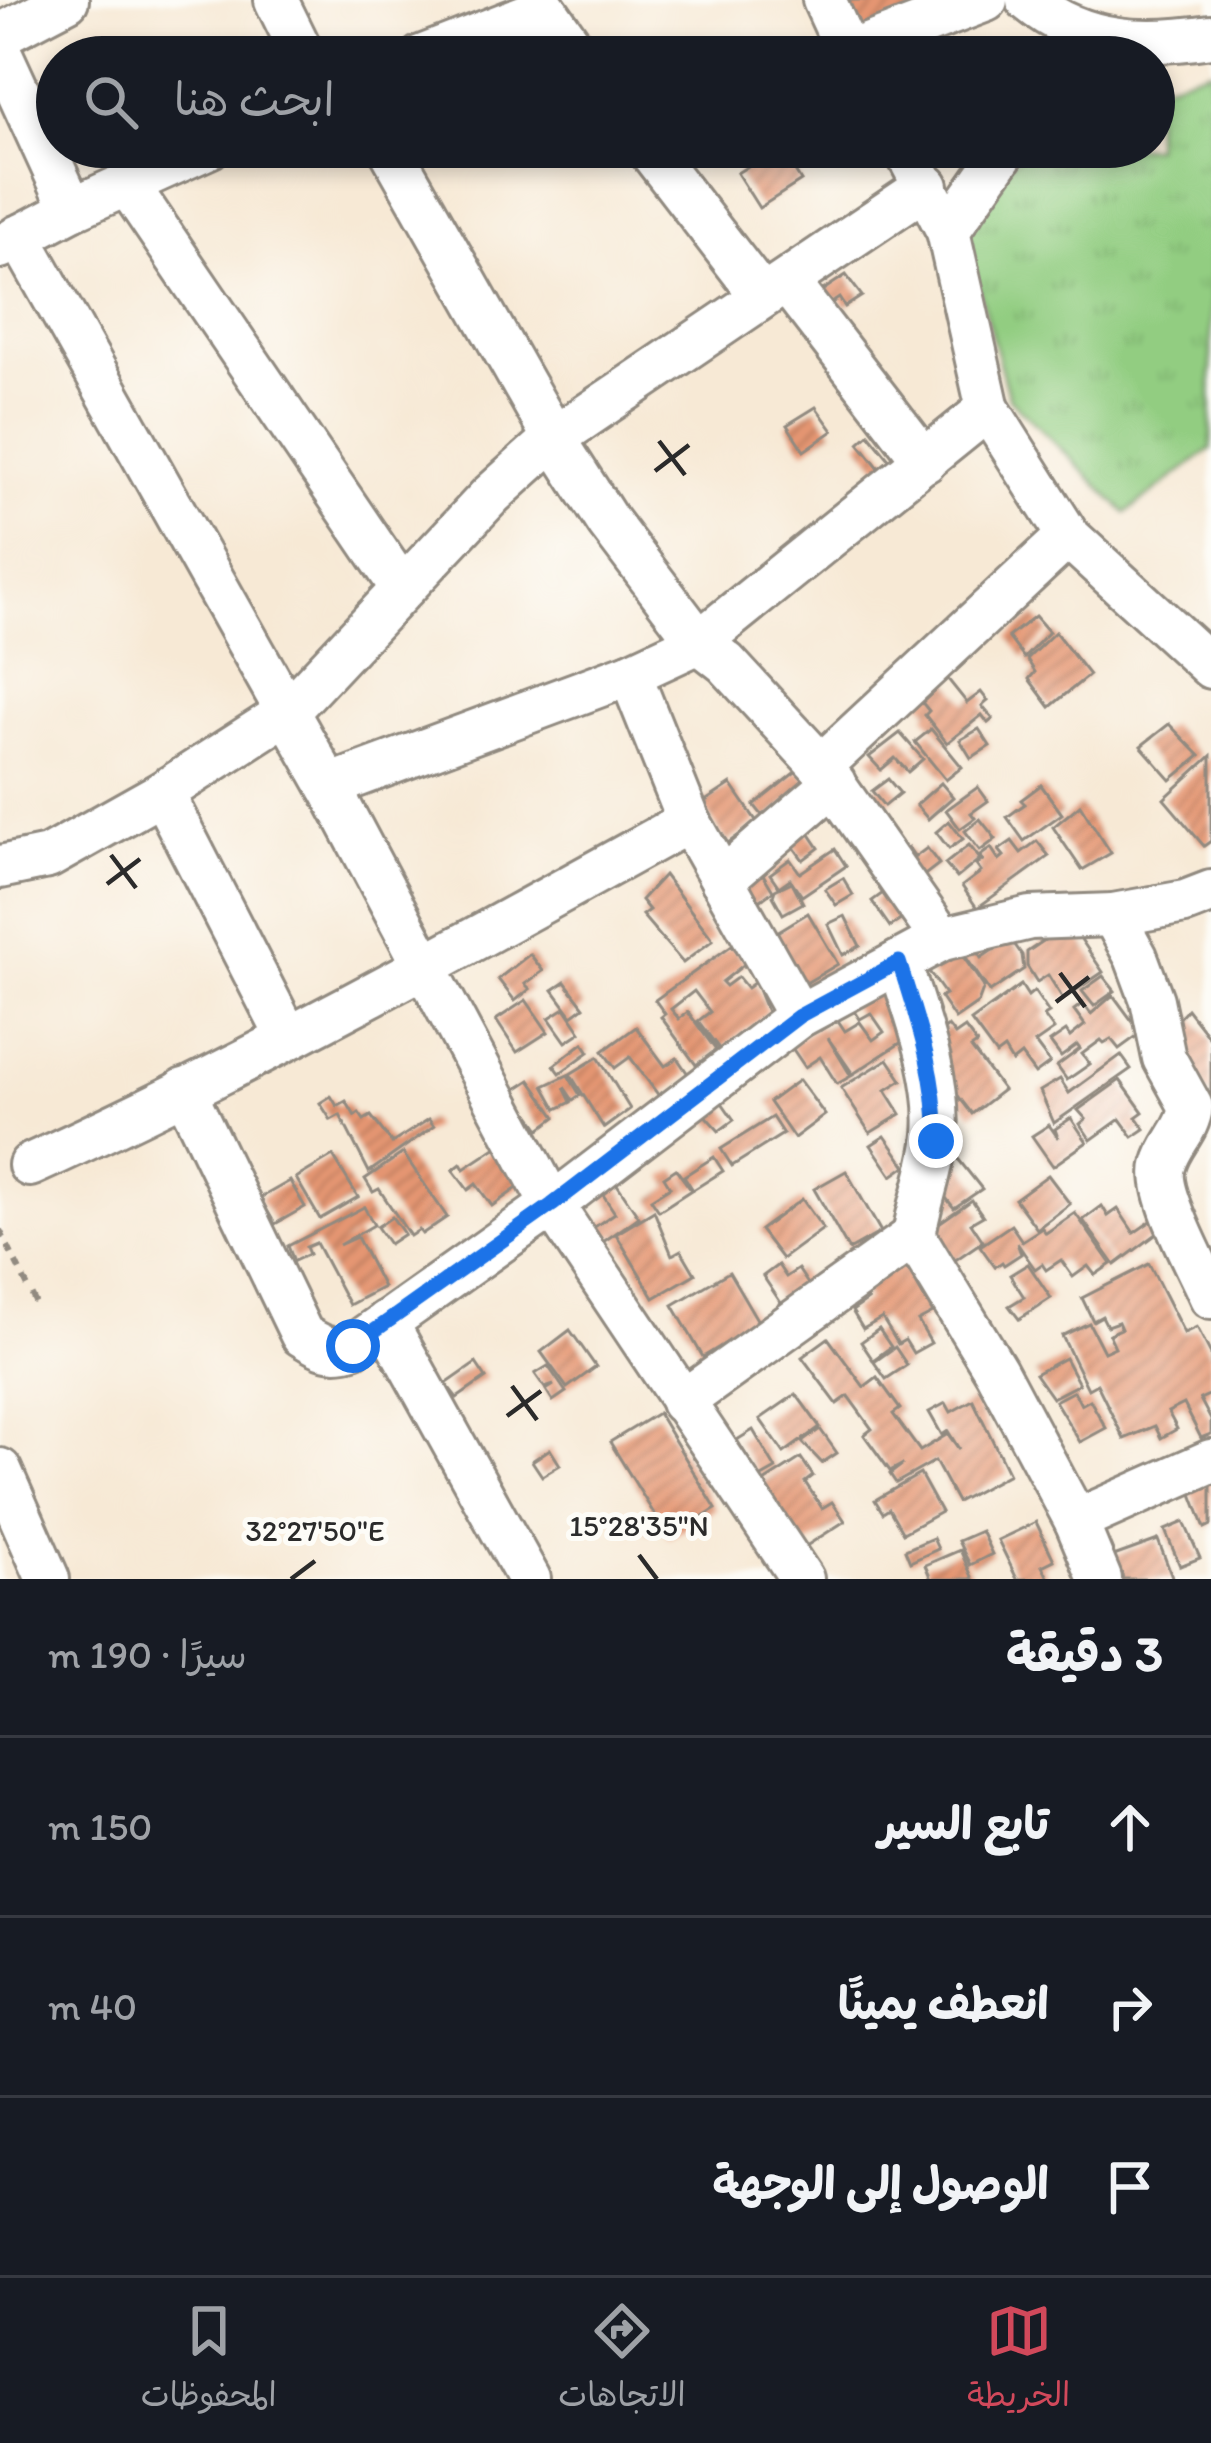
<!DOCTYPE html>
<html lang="ar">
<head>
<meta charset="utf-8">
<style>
	body { margin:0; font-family:Itim,"Playpen Sans Arabic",sans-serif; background:#20242c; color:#f1f3f6; direction:rtl }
	.stop { position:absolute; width:36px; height:36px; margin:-27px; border:9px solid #1a73e8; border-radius:50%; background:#fff }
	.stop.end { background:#1a73e8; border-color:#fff; box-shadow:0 3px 12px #0008 }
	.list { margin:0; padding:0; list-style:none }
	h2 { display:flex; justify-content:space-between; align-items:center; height:156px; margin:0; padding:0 48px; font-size:51px }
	h2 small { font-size:39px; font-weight:400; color:#9ea1a6 }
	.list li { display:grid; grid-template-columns:78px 1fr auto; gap:36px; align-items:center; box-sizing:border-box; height:180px; padding:0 48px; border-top:3px solid #363941 }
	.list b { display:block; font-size:45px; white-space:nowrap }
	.list em { font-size:39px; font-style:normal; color:#9ea1a6 }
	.icon { flex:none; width:66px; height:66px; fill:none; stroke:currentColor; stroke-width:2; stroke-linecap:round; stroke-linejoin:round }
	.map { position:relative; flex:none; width:1211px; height:1579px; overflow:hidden; direction:ltr }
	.search { position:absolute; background:#171b24; box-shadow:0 6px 18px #0003; left:36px; right:36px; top:36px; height:132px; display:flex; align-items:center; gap:30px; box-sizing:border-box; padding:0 42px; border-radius:66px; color:#9ea1a6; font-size:45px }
	.sheet { height:696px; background:#171b24 }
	nav { display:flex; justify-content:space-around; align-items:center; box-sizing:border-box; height:168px; border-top:3px solid #363941; background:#171b24; font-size:33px; color:#9ea1a6 }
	nav a { display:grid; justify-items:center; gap:6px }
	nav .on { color:#d1495b }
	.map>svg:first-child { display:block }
</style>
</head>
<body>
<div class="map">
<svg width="1211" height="1579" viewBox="0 0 1211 1579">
	<defs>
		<pattern id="grass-tufts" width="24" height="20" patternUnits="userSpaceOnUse" patternTransform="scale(3)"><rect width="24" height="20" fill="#92cd81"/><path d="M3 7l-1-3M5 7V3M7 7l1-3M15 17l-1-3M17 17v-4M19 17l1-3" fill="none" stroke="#7eb070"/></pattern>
		<pattern id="building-hatch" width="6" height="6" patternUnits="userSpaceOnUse" patternTransform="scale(3)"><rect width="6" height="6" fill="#e59672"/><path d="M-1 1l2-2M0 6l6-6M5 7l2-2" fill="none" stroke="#ba7b5e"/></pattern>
	</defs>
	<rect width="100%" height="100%" fill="#fdfcf7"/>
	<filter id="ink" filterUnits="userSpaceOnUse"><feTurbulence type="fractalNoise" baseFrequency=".00833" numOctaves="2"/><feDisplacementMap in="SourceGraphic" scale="24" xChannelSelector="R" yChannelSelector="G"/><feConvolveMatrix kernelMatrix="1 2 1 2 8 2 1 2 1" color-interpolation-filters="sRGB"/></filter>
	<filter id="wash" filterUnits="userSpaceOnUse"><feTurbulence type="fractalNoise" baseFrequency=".004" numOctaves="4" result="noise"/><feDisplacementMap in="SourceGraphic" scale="48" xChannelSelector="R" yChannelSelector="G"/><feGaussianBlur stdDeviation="2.7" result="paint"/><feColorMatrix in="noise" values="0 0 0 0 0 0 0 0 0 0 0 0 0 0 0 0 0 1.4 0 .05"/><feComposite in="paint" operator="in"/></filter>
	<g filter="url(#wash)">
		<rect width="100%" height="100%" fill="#f7e9d5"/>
		<polygon fill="url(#grass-tufts)" stroke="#5e7c56" stroke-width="3" points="1211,69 1211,449 1126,513 1009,398 963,231 1003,170 1032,147 1154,147 1154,87"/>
		<g id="blocks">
			<g fill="url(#building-hatch)">
				<polygon points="842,0 923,0 927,11 856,37"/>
				<polygon points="780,147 801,181 759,208 737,173"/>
				<polygon points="846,275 862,296 845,307 839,298 820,311 811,298"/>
				<polygon points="816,407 833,431 804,451 787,425"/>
				<polygon points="869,434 894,465 883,473 859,443"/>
				<polygon points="1035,616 1049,632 1024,658 1008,637"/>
				<polygon points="1055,632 1089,675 1050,707 1029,679 1035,672 1027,659"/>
				<polygon points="943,673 967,703 981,692 988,701 982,706 993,719 988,723 982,715 947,743 925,715 929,711 916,695"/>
				<polygon points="1169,724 1200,756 1171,780 1141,746"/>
				<polygon points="931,729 962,767 946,780 915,742"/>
				<polygon points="979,729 990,746 971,758 960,740"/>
				<polygon points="900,733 923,759 908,772 895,758 881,770 869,757"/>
				<polygon points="1211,756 1211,841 1204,846 1164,799"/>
				<polygon points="799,769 811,783 766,820 754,805"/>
				<polygon points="888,779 900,793 884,806 872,791"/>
				<polygon points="941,783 953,797 928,819 916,805"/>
				<polygon points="731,784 757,822 728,843 701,804"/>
				<polygon points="1041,785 1062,814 1024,841 1007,817 1025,804 1021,800"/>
				<polygon points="978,787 988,801 971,813 975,818 960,829 946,810"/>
				<polygon points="1080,805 1111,853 1082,870 1053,827"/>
				<polygon points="980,819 996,839 980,851 965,831"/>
				<polygon points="949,821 963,839 949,849 936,832"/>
				<polygon points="807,830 819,848 803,860 790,842"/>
				<polygon points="1012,841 1021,853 1037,841 1049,856 977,908 962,886 981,872 976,865 983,860 980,856 991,848 999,860 1004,856 999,850"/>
				<polygon points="969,845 980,859 957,878 945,864"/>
				<polygon points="908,847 915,857 927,848 939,864 913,884 893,858"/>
				<polygon points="835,849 846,866 802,896 790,879 779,887 770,874 790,859 800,873"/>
				<polygon points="758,866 773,891 748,910 731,884"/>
				<polygon points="664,875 713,940 683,963 642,915 649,910 641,900"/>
				<polygon points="843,878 853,895 836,905 825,889"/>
				<polygon points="792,882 803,903 783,914 773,896 775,890"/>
				<polygon points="883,893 902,919 890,927 872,901"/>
				<polygon points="808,913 838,964 789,993 759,943"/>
				<polygon points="845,916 860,946 843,955 828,924"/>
				<polygon points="1070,923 1103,972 1063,999 1048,975 1037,982 1027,966 1027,952"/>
				<polygon points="1010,938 1022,955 1024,969 990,992 958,946 968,939 981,958"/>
				<polygon points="953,942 984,987 978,1003 955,1019 940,997 945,994 923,963"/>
				<polygon points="732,945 746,963 722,982 726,986 738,977 747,988 755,982 767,1012 720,1050 698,1021 710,1012 694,991 671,1009 679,1019 688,1012 716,1050 696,1065 661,1017 665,1014 655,1000"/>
				<polygon points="530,954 543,971 525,984 530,989 515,1001 498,979"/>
				<polygon points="887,974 902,1019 895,1024 905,1040 853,1074 828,1038 851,1076 837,1084 820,1057 805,1067 790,1045 819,1026 821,1030 837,1019 845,1031 860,1022 873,1040 884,1032 871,1013 860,1019 847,999"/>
				<polygon points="1103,976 1115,991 1094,1006 1082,991"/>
				<polygon points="565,982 584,1007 572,1016 553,990"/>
				<polygon points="1021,985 1028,996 1034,991 1049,1013 1044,1016 1054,1030 1035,1043 1050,1063 1035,1074 1021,1055 1012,1062 1004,1049 996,1055 971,1021"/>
				<polygon points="1113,995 1141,1033 1119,1049 1111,1039 1104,1043 1101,1040 1082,1054 1090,1064 1067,1080 1057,1066 1080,1049 1077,1045 1061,1057 1050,1042 1066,1031 1070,1037 1085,1025 1074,1010 1083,1003 1091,1014"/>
				<polygon points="526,1000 548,1032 517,1052 496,1020"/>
				<polygon points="565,1008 581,1032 566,1042 549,1018"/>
				<polygon points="1187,1009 1211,1040 1211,1098 1163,1035"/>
				<polygon points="948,1026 955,1035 965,1028 977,1044 971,1048 1003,1090 972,1114 939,1071 928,1042"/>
				<polygon points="636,1027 665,1066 677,1058 688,1074 659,1096 630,1057 615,1068 603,1051"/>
				<polygon points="583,1043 589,1052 560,1073 554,1065"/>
				<polygon points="1121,1055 1131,1069 1054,1123 1040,1091 1060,1079 1069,1093"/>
				<polygon points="598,1057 630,1109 604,1128 570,1074"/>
				<polygon points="888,1059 902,1080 886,1090 901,1114 870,1133 841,1088"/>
				<polygon points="568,1075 580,1095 573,1100 564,1087 571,1102 557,1109 544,1086"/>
				<polygon points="530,1080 556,1117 540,1129 513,1091"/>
				<polygon points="799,1080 825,1115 794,1138 769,1102"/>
				<polygon points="1120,1080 1143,1112 1136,1117 1145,1129 1133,1137 1120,1119 1091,1140 1080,1124 1086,1119 1078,1110"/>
				<polygon points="331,1096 337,1106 346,1101 355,1116 359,1113 364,1120 371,1116 392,1143 429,1119 434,1126 369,1172 340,1115 331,1120 320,1103"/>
				<polygon points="718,1097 734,1120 719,1131 700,1110"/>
				<polygon points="772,1117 783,1134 732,1166 721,1149"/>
				<polygon points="1071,1118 1087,1142 1053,1166 1032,1136 1049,1125 1058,1138 1055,1129"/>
				<polygon points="885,1136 906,1166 892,1176 871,1145"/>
				<polygon points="497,1147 523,1184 492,1206 476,1184 468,1190 453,1170 461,1164 464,1169"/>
				<polygon points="403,1153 447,1217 422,1234 419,1230 410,1236 379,1189 373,1192 365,1179"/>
				<polygon points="955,1155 982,1189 954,1208 934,1183 938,1169"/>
				<polygon points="333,1156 358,1197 320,1219 296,1178"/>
				<polygon points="714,1157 723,1171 693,1190 684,1176"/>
				<polygon points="676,1169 691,1190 659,1211 651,1199 670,1187 664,1177"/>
				<polygon points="608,1171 639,1217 603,1242 593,1228 615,1213 594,1181"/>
				<polygon points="846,1171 881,1232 849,1250 814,1189"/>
				<polygon points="1048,1175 1070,1204 1037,1229 1015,1199"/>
				<polygon points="290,1181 305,1207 275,1224 260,1198"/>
				<polygon points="802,1199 823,1229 782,1259 760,1230"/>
				<polygon points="972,1200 983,1216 971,1223 983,1241 954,1261 932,1228"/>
				<polygon points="1102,1206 1108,1216 1118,1209 1134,1233 1154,1219 1162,1230 1115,1265 1083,1220"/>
				<polygon points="364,1207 374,1225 339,1245 357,1237 383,1287 349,1305 316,1243 306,1247 309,1254 294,1261 288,1246"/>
				<polygon points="654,1211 672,1255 681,1250 695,1274 654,1298 616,1234"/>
				<polygon points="1075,1213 1111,1264 1095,1275 1088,1266 1073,1277 1061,1260 1046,1270 1042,1264 1035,1269 1017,1243 1021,1254 1004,1265 1002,1262 995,1267 980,1246 1011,1225 1022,1241 1042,1228 1046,1233"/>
				<polygon points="392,1217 404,1234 389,1244 377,1227"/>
				<polygon points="903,1261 933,1313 918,1321 931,1343 913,1353 905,1340 898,1344 882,1318 863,1329 852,1311 868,1300 860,1286"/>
				<polygon points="1028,1264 1051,1298 1019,1319 1009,1306 1024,1297 1010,1275"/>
				<polygon points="1149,1264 1184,1333 1197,1327 1211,1354 1211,1394 1200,1399 1211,1420 1211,1434 1201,1438 1184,1404 1168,1412 1177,1429 1161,1438 1155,1426 1124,1439 1097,1384 1088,1389 1062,1336 1089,1323 1104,1352 1115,1347 1109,1334 1121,1329 1118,1322 1107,1326 1102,1316 1093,1321 1082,1298"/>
				<polygon points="778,1265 786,1277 798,1269 810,1287 783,1306 763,1276"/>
				<polygon points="729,1272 759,1323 703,1357 673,1305"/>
				<polygon points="879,1329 891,1347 873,1360 861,1342"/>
				<polygon points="570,1330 596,1367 567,1388 541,1352"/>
				<polygon points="828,1338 864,1387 877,1377 900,1409 893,1414 920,1451 948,1434 959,1449 948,1431 942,1435 929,1412 946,1403 951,1412 973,1400 1009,1474 957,1502 935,1461 896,1483 890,1474 903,1464 890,1471 864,1435 872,1429 848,1396 837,1404 802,1357"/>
				<polygon points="895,1347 907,1365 886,1379 874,1362"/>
				<polygon points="1065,1358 1079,1384 1052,1398 1035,1374"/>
				<polygon points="476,1363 486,1378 457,1398 446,1384"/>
				<polygon points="548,1366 566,1392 553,1401 546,1390 554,1385 545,1388 535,1374"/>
				<polygon points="1074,1391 1081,1405 1090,1400 1106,1428 1080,1442 1055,1401"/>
				<polygon points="796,1394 820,1427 784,1453 760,1419"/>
				<polygon points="658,1413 716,1509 669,1538 661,1525 647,1533 643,1525 656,1517 610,1442"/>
				<polygon points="820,1429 837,1453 822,1463 802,1442"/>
				<polygon points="753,1430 776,1469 760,1478 737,1440"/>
				<polygon points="550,1449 560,1465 542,1476 532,1461"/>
				<polygon points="801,1458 813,1476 805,1482 822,1508 832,1502 845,1521 803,1548 756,1487"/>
				<polygon points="920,1474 941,1512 903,1533 889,1509 883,1513 875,1500"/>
				<polygon points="1211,1475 1211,1525 1205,1528 1189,1486"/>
				<polygon points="1036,1522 1054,1560 1042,1566 1049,1579 1017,1579 998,1540"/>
				<polygon points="1184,1522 1200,1558 1180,1566 1165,1530"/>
				<polygon points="981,1531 992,1554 970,1565 958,1541"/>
				<polygon points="933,1538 938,1549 910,1562 905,1550"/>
				<polygon points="1158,1540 1173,1579 1107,1579 1100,1561"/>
				<polygon points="960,1550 973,1579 931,1579 925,1565"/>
			</g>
		</g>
	</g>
	<g filter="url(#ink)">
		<use href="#blocks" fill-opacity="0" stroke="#918a80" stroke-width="3"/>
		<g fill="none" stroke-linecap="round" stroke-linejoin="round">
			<g stroke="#918a80" stroke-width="48">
				<g id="minor">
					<polyline points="276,0 304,57"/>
					<polyline points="539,0 579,57"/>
					<polyline points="824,0 850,57"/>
					<path d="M1028 0C1082 45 1145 46 1211 36"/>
					<polyline points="0,35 67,0"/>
					<polyline points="0,52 72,209"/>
					<polyline points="421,57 544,9"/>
					<polyline points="836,57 986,0"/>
					<polyline points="389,147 554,438 608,522 699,642 726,663 821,766 942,939"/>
					<polyline points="647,147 761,295"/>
					<polyline points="904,147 948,231 988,409 1068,536 1211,667"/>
					<polyline points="127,184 401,587"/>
					<polyline points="948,231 1007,147"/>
					<polyline points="19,236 329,786 552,1205 802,1579"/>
					<polyline points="0,247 72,209 209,147"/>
					<polyline points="787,282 925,461"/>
					<polyline points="630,674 689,821 799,1016"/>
					<polyline points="821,766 1068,536"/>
					<polyline points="329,786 630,674 699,642 988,409"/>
					<polyline points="162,793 287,1036"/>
					<polyline points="0,867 48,857 162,793 286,713 491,495 554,438 927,186"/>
					<polyline points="722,880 834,783"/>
					<path d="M1113 915 1136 957 1152 1000 1164 1058 1191 1107C1188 1131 1170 1143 1164 1166 1156 1193 1199 1269 1211 1297"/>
					<path d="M899 962C916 1015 941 1079 936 1135 933 1169 919 1202 914 1236L996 1371 1076 1521"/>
					<path d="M184 1090 302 1335C321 1347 331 1353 353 1346L552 1205 799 1016 942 939 1030 918 1113 915 1185 902 1211 892"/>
					<path d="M30 1165C255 1062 472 941 689 821"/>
					<polyline points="386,1322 529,1579"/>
					<polyline points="682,1402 914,1236"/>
					<polyline points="0,1470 48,1579"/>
					<polyline points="1100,1579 1076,1521 1211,1461"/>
				</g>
			</g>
			<polyline stroke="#918a80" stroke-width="6" stroke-dasharray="9 9" stroke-linecap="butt" points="0,1230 39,1310"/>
			<use href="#minor" stroke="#fff" stroke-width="42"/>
		</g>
	</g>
	<g fill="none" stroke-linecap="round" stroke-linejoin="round" filter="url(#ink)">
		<path stroke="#1a73e8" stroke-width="15" d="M353 1346 552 1205 799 1016 899 962C917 1019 938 1080 936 1141"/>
	</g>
	<path fill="none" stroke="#2b2b2b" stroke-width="4.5" d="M659 441 685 475M655 471 689 445M111 855 136 888M107 884 140 859M1060 973 1085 1007M1056 1002 1089 977M512 1386 537 1420M507 1416 541 1391M639 1555 657 1579M291 1579 315 1561"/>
	<g font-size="30" text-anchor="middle" fill="#2b2b2b" stroke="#fdfcf7" stroke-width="10" stroke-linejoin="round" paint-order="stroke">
		<text x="639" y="1536">15°28'35"N</text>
		<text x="315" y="1541">32°27'50"E</text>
	</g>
</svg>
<div class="stop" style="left:353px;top:1346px"></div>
<div class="stop end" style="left:936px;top:1141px"></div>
<div class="search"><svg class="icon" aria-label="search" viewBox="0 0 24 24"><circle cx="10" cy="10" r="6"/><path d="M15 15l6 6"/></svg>ابحث هنا</div>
</div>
<section class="sheet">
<h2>3 دقيقة<small>سيرًا · 190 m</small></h2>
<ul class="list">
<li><svg class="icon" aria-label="ahead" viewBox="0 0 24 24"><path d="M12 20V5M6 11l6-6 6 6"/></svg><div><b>تابع السير</b></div><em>150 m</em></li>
<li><svg class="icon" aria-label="right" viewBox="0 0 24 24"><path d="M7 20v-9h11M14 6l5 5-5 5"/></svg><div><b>انعطف يمينًا</b></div><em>40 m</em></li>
<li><svg class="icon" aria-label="arrive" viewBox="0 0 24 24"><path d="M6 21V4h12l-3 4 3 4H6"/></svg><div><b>الوصول إلى الوجهة</b></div></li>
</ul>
</section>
<nav>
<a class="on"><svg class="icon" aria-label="map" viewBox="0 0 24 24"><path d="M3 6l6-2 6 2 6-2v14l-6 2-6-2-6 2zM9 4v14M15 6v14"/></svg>الخريطة</a>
<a><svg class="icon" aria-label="directions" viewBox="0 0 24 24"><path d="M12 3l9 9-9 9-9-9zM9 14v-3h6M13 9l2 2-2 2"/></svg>الاتجاهات</a>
<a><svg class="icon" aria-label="saved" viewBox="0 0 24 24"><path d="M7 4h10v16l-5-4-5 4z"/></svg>المحفوظات</a>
</nav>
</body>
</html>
